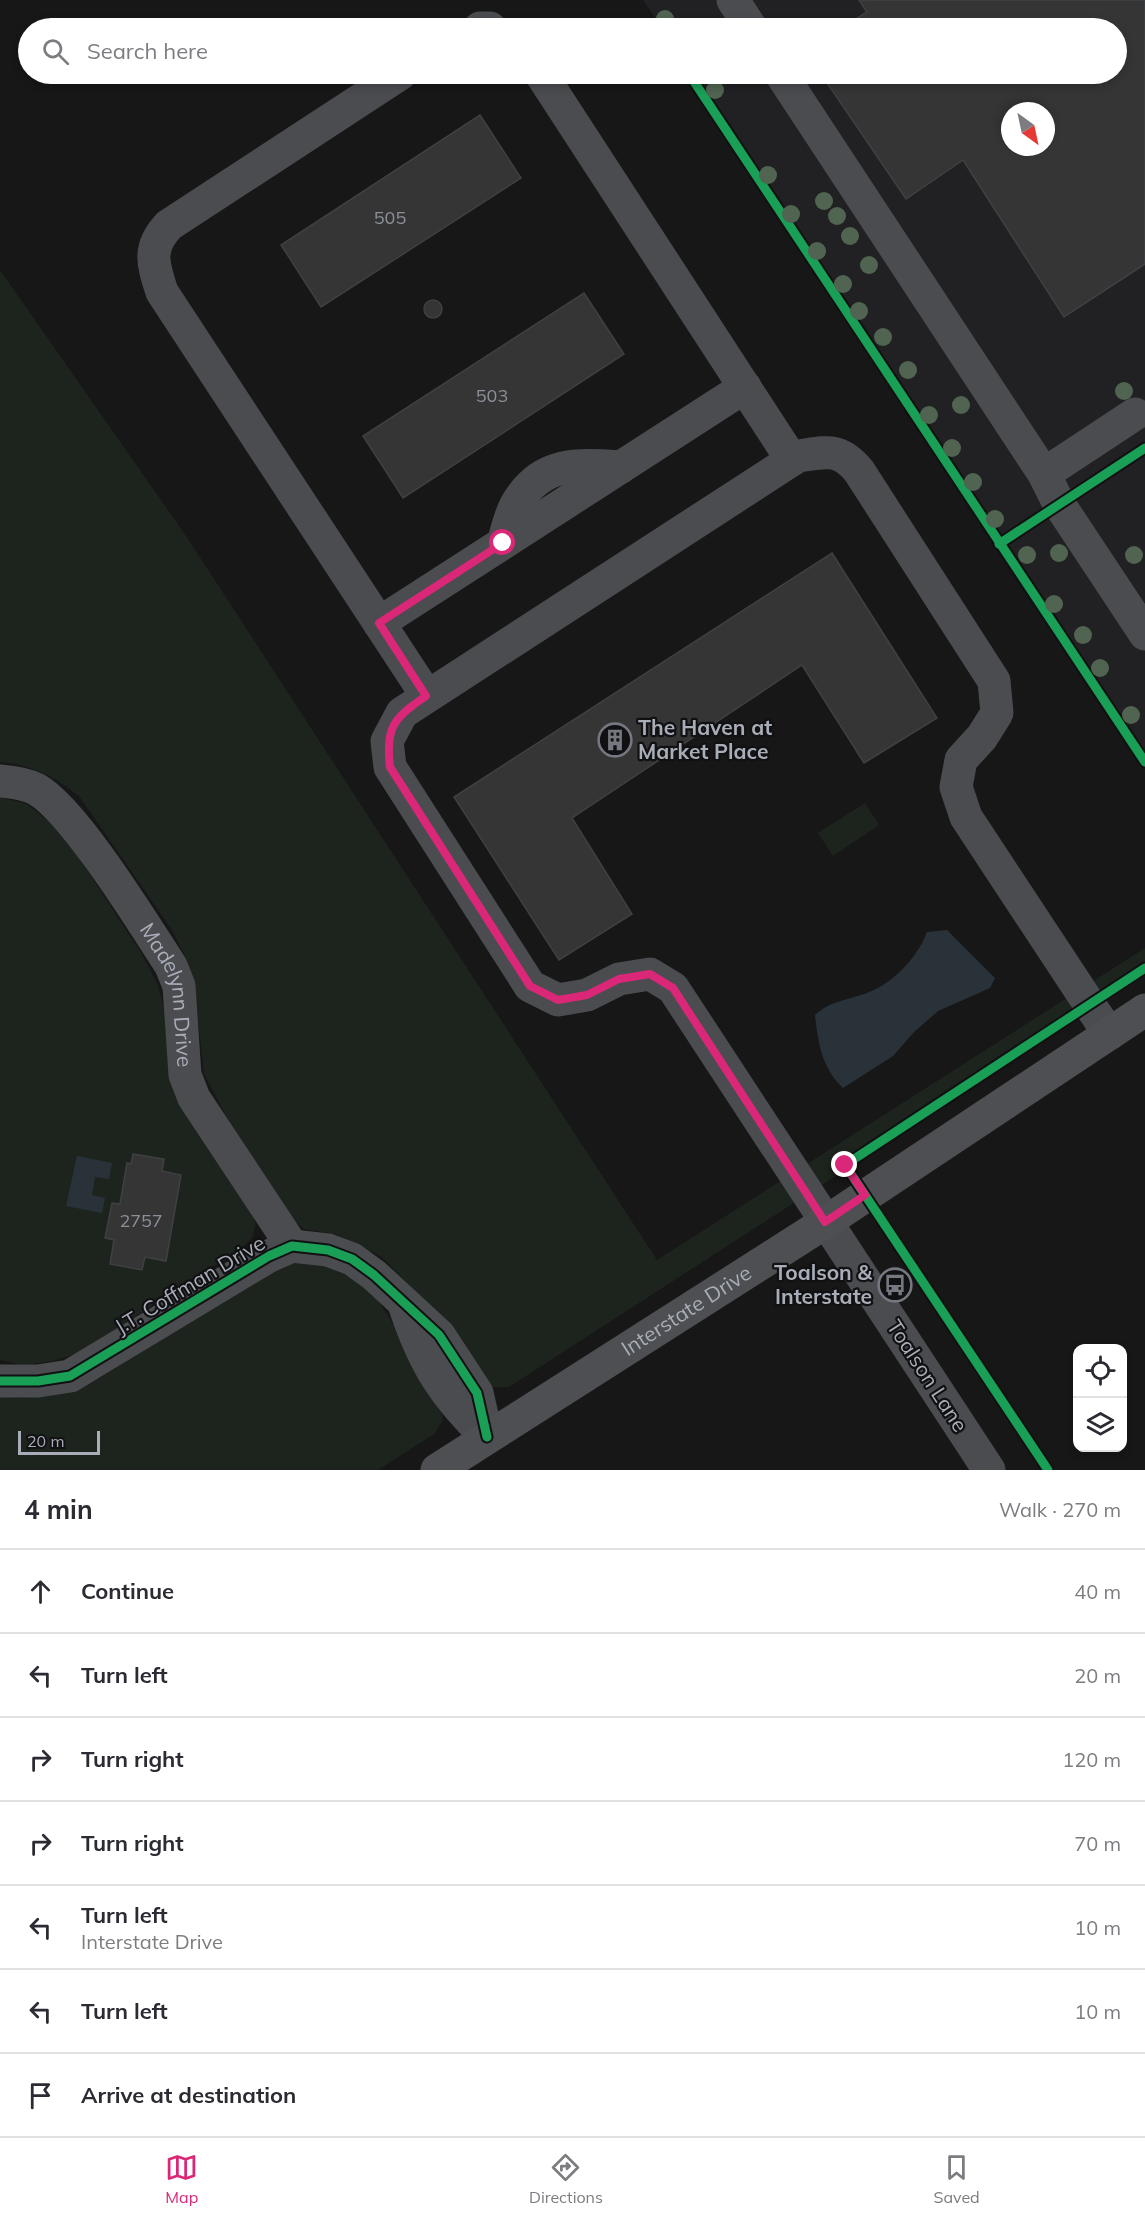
<!DOCTYPE html>
<html lang="en">
<head>
<meta charset="utf-8">
<style>
	body { margin:0; font-family:Mulish,sans-serif; background:#f7f7f7; color:#2b2b33 }
	.controls { position:absolute; right:18px; bottom:18px; display:grid; overflow:hidden; border-radius:12px; box-shadow:0 3px 9px #0003 }
	.controls button { width:54px; height:54px; display:grid; place-items:center; padding:0; border:0; border-bottom:2px solid #e1e1e2; background:#fff; color:#2b2b33; font:30px sans-serif }
	.compass { position:absolute; left:1001px; top:102px; width:54px; height:54px; border-radius:50%; background:#fff; box-shadow:0 3px 9px #0003; rotate:147deg }
	.scale { position:absolute; left:18px; bottom:15px; width:82px; box-sizing:border-box; padding-left:6px; border:3px solid #a8adb8; border-top:0; font-size:16px; line-height:21px; white-space:nowrap; color:#a8adb8; -webkit-text-stroke:4px #111113; paint-order:stroke }
	.stop { position:absolute; width:18px; height:18px; margin:-14px; border:4px solid #db2777; border-radius:50%; background:#fff }
	.stop.end { background:#db2777; border-color:#fff; box-shadow:0 2px 6px #0008 }
	.list { margin:0; padding:0; list-style:none }
	h2 { display:flex; justify-content:space-between; align-items:center; height:78px; margin:0; padding:0 24px; font-size:26px }
	h2 small { font-size:20px; font-weight:400; color:#7c7c81 }
	.list li { display:grid; grid-template-columns:39px 1fr auto; gap:18px; align-items:center; box-sizing:border-box; height:84px; padding:0 24px; border-top:2px solid #e1e1e2 }
	.list b { display:block; font-size:22px; white-space:nowrap }
	.list p { margin:0; font-size:20px; white-space:nowrap; color:#7c7c81 }
	.list em { font-size:20px; font-style:normal; color:#7c7c81 }
	.icon { flex:none; width:33px; height:33px; fill:none; stroke:currentColor; stroke-width:2; stroke-linecap:round; stroke-linejoin:round }
	.map { position:relative; flex:none; width:1145px; height:1470px; overflow:hidden }
	.search { position:absolute; background:#fff; box-shadow:0 3px 9px #0003; left:18px; right:18px; top:18px; height:66px; display:flex; align-items:center; gap:15px; box-sizing:border-box; padding:0 21px; border-radius:33px; color:#7c7c81; font-size:22px }
	.sheet { height:666px; background:#fff }
	nav { display:flex; justify-content:space-around; align-items:center; box-sizing:border-box; height:84px; border-top:2px solid #e1e1e2; background:#fff; font-size:16px; color:#7c7c81 }
	nav a { display:grid; justify-items:center; gap:3px }
	nav .on { color:#db2777 }
	.map>svg:first-child { display:block }
</style>
</head>
<body>
<div class="map">
<svg width="1145" height="1470" viewBox="0 0 1145 1470">
	<rect width="100%" height="100%" fill="#171717"/>
	<path fill="#212123" fill-rule="evenodd" d="M643 0H1145V765L692 74H1116V28H662ZM1010 111H1046V147H1010Z"/>
	<g fill="#1d241e">
		<path d="M0 270 186 536 657 1260 1145 948V976L509 1387H487L409 1285 382 1257 336 1234 304 1229 288 1215 234 1131 204 1074 194 983 185 956 172 930 79 796C57 778 30 764 0 762Z"/>
		<polygon points="0,797 27,804 63,833 141,953 157,983 165,1011 256,1224 252,1238 234,1256 203,1271 82,1352 53,1361 22,1365 0,1360"/>
		<polygon points="865,803 879,825 833,856 818,833"/>
		<path d="M300 1262 323 1264 345 1272 376 1297 421 1368 443 1409 442 1422 434 1434 378 1470H0V1396C36 1401 69 1392 102 1377L276 1266Z"/>
	</g>
	<g fill="#2a3239">
		<path d="M947 930 995 978 990 988 938 1011 914 1032 893 1056 843 1088C822 1068 818 1043 815 1015 829 1002 843 1001 861 995 890 987 917 959 927 932Z"/>
		<polygon points="77,1156 112,1163 109,1179 95,1177 92,1195 105,1198 102,1213 66,1206"/>
	</g>
	<g fill="#353536" stroke="#3f4043" stroke-width="1.5" fill-rule="evenodd">
		<path d="M859 0H1145V264L1064 317 963 160 906 199 821 74H1116V28H842L867 12ZM1010 111H1046V147H1010Z"/>
		<polygon points="480,115 521,178 321,307 281,245"/>
		<polygon points="584,293 624,354 403,498 363,436"/>
		<circle cx="433" cy="309" r="9"/>
		<polygon points="832,553 937,718 864,763 802,665 572,818 632,914 559,960 454,797"/>
		<polygon points="133,1154 164,1159 162,1171 181,1175 166,1261 145,1257 142,1270 110,1264 114,1240 105,1238 112,1203 120,1204 127,1163 131,1164"/>
	</g>
	<g fill="none" stroke-linecap="round" stroke-linejoin="round">
		<g stroke="#4b4c50" stroke-width="33">
			<polyline points="733,0 751,28"/>
			<polyline points="480,28 490,28"/>
			<path d="M400 74 169 225C147 248 153 264 162 292L427 696"/>
			<polyline points="541,74 792,460"/>
			<polyline points="781,74 1044,474 1059,504 1145,634"/>
			<polyline points="1044,474 1135,414"/>
			<path d="M503 543C507 531 510 514 517 503 542 461 578 464 621 467"/>
			<polyline points="379,623 745,387"/>
			<path id="s1" d="M0 781C11 782 26 784 36 789 74 810 145 926 171 966L179 986 185 1075 194 1098 292 1246"/>
			<path d="M405 1307C424 1364 444 1396 487 1437"/>
			<polyline points="0,1381 38,1381 70,1376 269,1256 292,1246 328,1250 352,1259 374,1275 439,1335 477,1393 487,1437"/>
			<path d="M989 1470 673 988 650 974 619 979 587 995 558 1000 530 986 390 767 387 741 402 713 798 456C827 452 839 447 859 471L994 681 997 713 982 737 961 760 956 787 966 817 1109 1034"/>
		</g>
		<path stroke="#4d4f52" stroke-width="33" id="s2" d="M437 1470 826 1222 1145 1010"/>
		<g stroke="#111113" stroke-width="13">
			<g id="cycleway">
				<polyline points="689,74 1145,762"/>
				<polyline points="999,544 1145,448"/>
				<polyline points="0,1381 38,1381 70,1376 269,1256 292,1246 328,1250 352,1259 374,1275 439,1335 477,1393 487,1437"/>
				<polyline points="1048,1470 845,1165 1145,968"/>
			</g>
		</g>
		<use href="#cycleway" stroke="#1a9f57" stroke-width="9"/>
	</g>
	<g fill="#506451">
		<circle cx="665" cy="19" r="9"/>
		<circle cx="715" cy="90" r="9"/>
		<circle cx="768" cy="175" r="9"/>
		<circle cx="824" cy="201" r="9"/>
		<circle cx="791" cy="214" r="9"/>
		<circle cx="837" cy="216" r="9"/>
		<circle cx="850" cy="236" r="9"/>
		<circle cx="817" cy="251" r="9"/>
		<circle cx="869" cy="265" r="9"/>
		<circle cx="843" cy="284" r="9"/>
		<circle cx="859" cy="311" r="9"/>
		<circle cx="883" cy="337" r="9"/>
		<circle cx="908" cy="370" r="9"/>
		<circle cx="1124" cy="391" r="9"/>
		<circle cx="961" cy="405" r="9"/>
		<circle cx="929" cy="415" r="9"/>
		<circle cx="952" cy="448" r="9"/>
		<circle cx="973" cy="482" r="9"/>
		<circle cx="995" cy="519" r="9"/>
		<circle cx="1059" cy="553" r="9"/>
		<circle cx="1027" cy="555" r="9"/>
		<circle cx="1134" cy="555" r="9"/>
		<circle cx="1054" cy="604" r="9"/>
		<circle cx="1083" cy="635" r="9"/>
		<circle cx="1100" cy="668" r="9"/>
		<circle cx="1131" cy="715" r="9"/>
	</g>
	<g fill="none" stroke-linecap="round" stroke-linejoin="round">
		<path stroke="#db2777" stroke-width="8" d="M503 543 379 623 426 696C394 718 385 727 390 767L530 986 558 1000 587 995 619 979 650 974 673 988 825 1222 865 1195 845 1165"/>
	</g>
	<defs>
		<g id="building-ring" transform="scale(1.725)"><circle r="9.5" fill="#111113" stroke="#757880" stroke-width="1.5"/><path d="M-4-6H4V6H1V3H-1V6H-4ZM-2.5-4.3h1.7v1.8h-1.7ZM.8-4.3h1.7v1.8H.8ZM-2.5-1h1.7V.8h-1.7ZM.8-1h1.7V.8H.8Z" fill="#757880"/></g>
		<g id="bus-ring" transform="scale(1.725)"><circle r="9.5" fill="#111113" stroke="#757880" stroke-width="1.5"/><path d="M-5-6H5V4H4V6H2V4H-2V6H-4V4H-5ZM-3.5-4V0h7V-4ZM-3.5 1.2v1.5H-2V1.2ZM2 1.2v1.5H3.5V1.2Z" fill="#757880"/></g>
	</defs>
	<g fill-rule="evenodd">
		<use href="#building-ring" x="615" y="740"/>
		<use href="#bus-ring" x="895" y="1285"/>
	</g>
	<g text-anchor="middle" stroke-width="4.5" stroke-linejoin="round" paint-order="stroke">
		<g font-size="18" fill="#8b8f98">
			<text x="390" y="224">505</text>
			<text x="492" y="402">503</text>
			<text x="141" y="1227">2757</text>
		</g>
		<g font-size="21" font-weight="bold" fill="#a8adb8" stroke="#111113" text-anchor="start">
			<text x="638" y="735">The Haven at<tspan x="638" dy="24">Market Place</tspan></text>
			<text x="872" y="1280" text-anchor="end">Toalson &amp;<tspan x="872" dy="24">Interstate</tspan></text>
		</g>
		<g font-size="21" fill="#a8adb8" stroke="#111113">
			<text dy="7" stroke="none"><textPath href="#s1" startOffset="288">Madelynn Drive</textPath></text>
			<text transform="translate(190 1285) rotate(-31)" y="7">J.T. Coffman Drive</text>
			<text dy="7" stroke="none"><textPath href="#s2" startOffset="296">Interstate Drive</textPath></text>
			<text transform="translate(927 1376) rotate(57)" y="7">Toalson Lane</text>
		</g>
	</g>
</svg>
<div class="controls">
<button><svg class="icon" aria-label="locate" viewBox="0 0 24 24"><circle cx="12" cy="12" r="6"/><path d="M12 2v4M12 18v4M2 12h4M18 12h4"/></svg></button>
<button><svg class="icon" aria-label="layers" viewBox="0 0 24 24"><path d="M12 4l9 5-9 5-9-5zM3 14l9 5 9-5"/></svg></button>
</div>
<svg class="compass" viewBox="-18 -18 36 36"><path d="M0-13l5 13h-10z" fill="#e53935"/><path d="M0 13l5-13h-10z" fill="#7c7c81"/></svg>
<div class="scale">20 m</div>
<div class="stop" style="left:503px;top:543px"></div>
<div class="stop end" style="left:845px;top:1165px"></div>
<div class="search"><svg class="icon" aria-label="search" viewBox="0 0 24 24"><circle cx="10" cy="10" r="6"/><path d="M15 15l6 6"/></svg>Search here</div>
</div>
<section class="sheet">
<h2>4 min<small>Walk · 270 m</small></h2>
<ul class="list">
<li><svg class="icon" aria-label="ahead" viewBox="0 0 24 24"><path d="M12 20V5M6 11l6-6 6 6"/></svg><div><b>Continue</b></div><em>40 m</em></li>
<li><svg class="icon" aria-label="left" viewBox="0 0 24 24"><path d="M17 20v-9H6M10 6l-5 5 5 5"/></svg><div><b>Turn left</b></div><em>20 m</em></li>
<li><svg class="icon" aria-label="right" viewBox="0 0 24 24"><path d="M7 20v-9h11M14 6l5 5-5 5"/></svg><div><b>Turn right</b></div><em>120 m</em></li>
<li><svg class="icon" aria-label="right" viewBox="0 0 24 24"><path d="M7 20v-9h11M14 6l5 5-5 5"/></svg><div><b>Turn right</b></div><em>70 m</em></li>
<li><svg class="icon" aria-label="left" viewBox="0 0 24 24"><path d="M17 20v-9H6M10 6l-5 5 5 5"/></svg><div><b>Turn left</b><p>Interstate Drive</p></div><em>10 m</em></li>
<li><svg class="icon" aria-label="left" viewBox="0 0 24 24"><path d="M17 20v-9H6M10 6l-5 5 5 5"/></svg><div><b>Turn left</b></div><em>10 m</em></li>
<li><svg class="icon" aria-label="arrive" viewBox="0 0 24 24"><path d="M6 21V4h12l-3 4 3 4H6"/></svg><div><b>Arrive at destination</b></div></li>
</ul>
</section>
<nav>
<a class="on"><svg class="icon" aria-label="map" viewBox="0 0 24 24"><path d="M3 6l6-2 6 2 6-2v14l-6 2-6-2-6 2zM9 4v14M15 6v14"/></svg>Map</a>
<a><svg class="icon" aria-label="directions" viewBox="0 0 24 24"><path d="M12 3l9 9-9 9-9-9zM9 14v-3h6M13 9l2 2-2 2"/></svg>Directions</a>
<a><svg class="icon" aria-label="saved" viewBox="0 0 24 24"><path d="M7 4h10v16l-5-4-5 4z"/></svg>Saved</a>
</nav>
</body>
</html>
